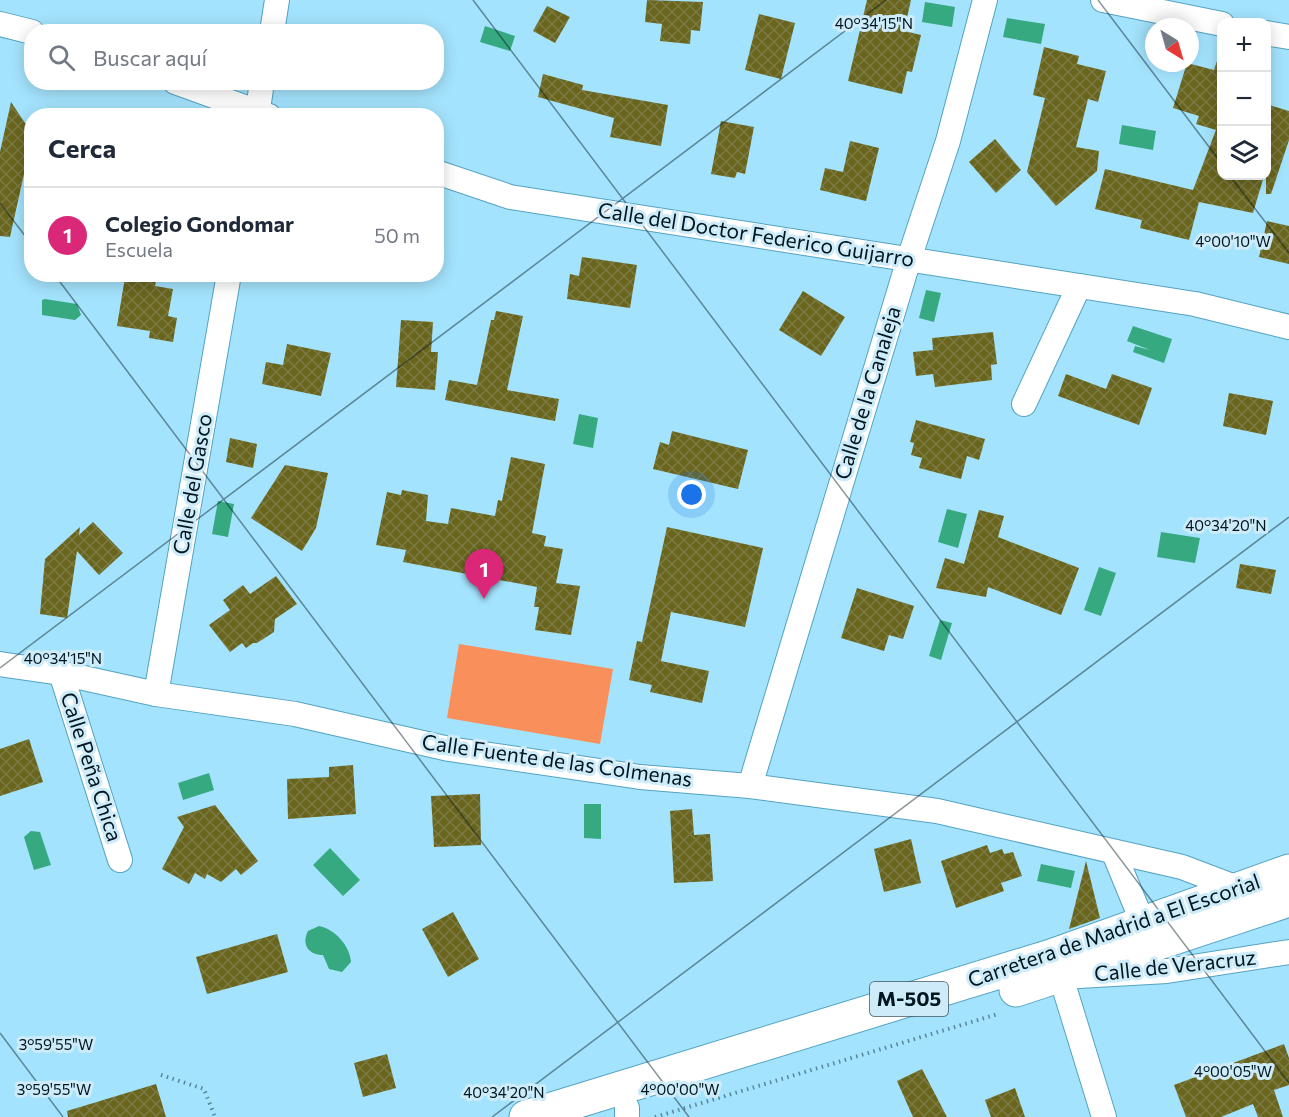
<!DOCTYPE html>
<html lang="es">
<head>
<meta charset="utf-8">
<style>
	body { margin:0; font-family:Commissioner,sans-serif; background:#f6f6f7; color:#1f2937 }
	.controls { position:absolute; right:18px; top:18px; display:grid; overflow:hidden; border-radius:12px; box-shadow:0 3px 15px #0003 }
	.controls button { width:54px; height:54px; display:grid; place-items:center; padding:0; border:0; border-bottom:2px solid #e0e1e3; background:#fff; color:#1f2937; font:30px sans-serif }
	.compass { position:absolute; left:1145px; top:18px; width:54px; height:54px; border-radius:50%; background:#fff; box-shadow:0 3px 15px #0003; rotate:143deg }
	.you { position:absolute; left:692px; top:495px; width:21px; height:21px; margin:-15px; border:4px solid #fff; border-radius:50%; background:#1a73e8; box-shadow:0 0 0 9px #1a73e833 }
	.badge { display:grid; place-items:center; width:39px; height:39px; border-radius:50%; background:#db2777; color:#fff; font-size:20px; font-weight:700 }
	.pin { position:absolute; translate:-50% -50px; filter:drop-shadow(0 2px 3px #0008) }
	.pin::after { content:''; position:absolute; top:32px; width:21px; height:18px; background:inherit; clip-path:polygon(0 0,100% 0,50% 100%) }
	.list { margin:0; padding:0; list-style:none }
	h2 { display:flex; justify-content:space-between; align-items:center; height:78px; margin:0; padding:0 24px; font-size:26px }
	h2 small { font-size:20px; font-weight:400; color:#747a83 }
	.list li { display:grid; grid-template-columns:39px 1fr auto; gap:18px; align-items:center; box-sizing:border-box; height:96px; padding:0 24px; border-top:2px solid #e0e1e3 }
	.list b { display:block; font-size:22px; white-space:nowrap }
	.list p { margin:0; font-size:20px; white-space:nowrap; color:#747a83 }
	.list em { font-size:20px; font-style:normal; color:#747a83 }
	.icon { flex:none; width:33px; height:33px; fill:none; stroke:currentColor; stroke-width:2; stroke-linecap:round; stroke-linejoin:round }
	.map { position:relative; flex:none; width:1289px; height:1117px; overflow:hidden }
	.search { position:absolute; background:#fff; box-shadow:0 3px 15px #0003; left:24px; top:24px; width:420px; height:66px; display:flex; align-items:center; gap:15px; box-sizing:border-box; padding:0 21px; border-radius:24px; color:#747a83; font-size:22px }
	.panel { position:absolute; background:#fff; box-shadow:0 3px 15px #0003; left:24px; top:108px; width:420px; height:174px; border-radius:24px }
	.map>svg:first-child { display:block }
</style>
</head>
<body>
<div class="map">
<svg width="1289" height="1117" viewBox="0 0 1289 1117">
	<defs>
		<pattern id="building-cross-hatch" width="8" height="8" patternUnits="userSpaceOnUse" patternTransform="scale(1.5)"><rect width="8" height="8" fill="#69651d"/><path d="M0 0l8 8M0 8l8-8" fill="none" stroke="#7b7a45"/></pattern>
	</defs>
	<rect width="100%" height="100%" fill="#a4e3fd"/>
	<polygon fill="#f98f5a" points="459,644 613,669 600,744 447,718"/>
	<g fill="#36a981">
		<polygon points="925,2 955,7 952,27 922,22"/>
		<polygon points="1007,18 1045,24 1041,44 1003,37"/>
		<polygon points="485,26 515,36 510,51 480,42"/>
		<polygon points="1122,125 1156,131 1153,150 1119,144"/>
		<polygon points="926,290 941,293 934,322 919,318"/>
		<polygon points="45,299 77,304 81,315 75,320 42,315 42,300"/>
		<polygon points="1133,326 1172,339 1164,363 1133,352 1135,346 1150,350 1127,341"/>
		<polygon points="579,414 598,418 593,448 573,444"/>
		<polygon points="218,501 234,504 228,537 212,534"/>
		<polygon points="947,509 967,514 958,548 938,542"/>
		<polygon points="1161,532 1200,538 1195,563 1157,557"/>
		<polygon points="1099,567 1116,573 1101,616 1084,610"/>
		<polygon points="940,620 952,623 941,660 929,656"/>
		<polygon points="209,773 214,790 183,800 178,783"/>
		<polygon points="584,804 601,804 601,839 584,838"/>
		<polygon points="31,831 40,832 51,865 34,870 24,837"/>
		<polygon points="330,848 360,880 343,896 313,865"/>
		<polygon points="1041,864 1075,871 1071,888 1037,881"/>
		<path d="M319 926C335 929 350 946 351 962L342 972 329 969 323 955C309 955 301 945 308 931Z"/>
	</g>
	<g fill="url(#building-cross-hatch)">
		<polygon points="647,0 703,2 700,31 691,30 690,44 660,41 662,24 645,22"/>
		<polygon points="867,0 911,0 904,31 921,35 912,72 907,71 902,94 848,81"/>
		<polygon points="547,6 570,17 555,43 533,31"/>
		<polygon points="759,14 795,23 781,79 745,70"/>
		<polygon points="1044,47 1079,56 1077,64 1106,71 1098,102 1088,99 1076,147 1099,151 1097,171 1056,206 1027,172 1045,98 1033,95"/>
		<polygon points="1217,61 1221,62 1221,176 1264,176 1253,213 1199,202 1189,240 1140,228 1142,220 1095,209 1105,169 1193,190 1216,130 1196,124 1199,116 1173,108 1187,63 1214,70"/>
		<polygon points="543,74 583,85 582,90 668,105 661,146 610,137 614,118 538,97"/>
		<polygon points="11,102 25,123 32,124 32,176 24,174 10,237 0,236 0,152"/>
		<polygon points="1266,104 1289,111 1289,140 1271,194 1266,194"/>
		<polygon points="721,121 754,127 745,174 737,172 735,178 711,174"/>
		<polygon points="995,139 1021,170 996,193 969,162"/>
		<polygon points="850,141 879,148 866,201 820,190 825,168 843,172"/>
		<polygon points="1267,221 1289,226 1289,264 1259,257"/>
		<polygon points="582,257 637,265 630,308 567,299 570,274 579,276"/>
		<polygon points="125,277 156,281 155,286 173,289 168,316 177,318 173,342 149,338 150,331 117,326"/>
		<polygon points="803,291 845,317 821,356 779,330"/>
		<polygon points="496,311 523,316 507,390 559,399 555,421 445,400 449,380 477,385 491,320 494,320"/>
		<polygon points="401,320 433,322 431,352 438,352 435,390 396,387"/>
		<polygon points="993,332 997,364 991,365 992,380 935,387 933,374 916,376 913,352 933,350 932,338"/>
		<polygon points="287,344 331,353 321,396 262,384 266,362 283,365"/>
		<polygon points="1066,374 1106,389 1112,374 1152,388 1139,425 1058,396"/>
		<polygon points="1229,393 1273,401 1266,435 1223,426"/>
		<polygon points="916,420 985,439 979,460 967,456 961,479 919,468 922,458 911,455 914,443 910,442"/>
		<polygon points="672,431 748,450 738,489 653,469 660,442 669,445"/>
		<polygon points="230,438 257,444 253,468 226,462"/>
		<polygon points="511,457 545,464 532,533 546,536 544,546 563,549 556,583 580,586 571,635 535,630 539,607 534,607 537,587 403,562 406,550 376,545 387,492 401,495 402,490 428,495 426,521 448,524 451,508 495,516 498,500 502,501"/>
		<polygon points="285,465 328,473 316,528 302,551 251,518"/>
		<polygon points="979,510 1004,516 998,537 1079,568 1061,615 988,587 986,597 936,588 945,558 964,564"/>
		<polygon points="93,522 123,553 99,575 77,551 67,618 40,614 45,559 80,527 79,535"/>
		<polygon points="667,527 763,548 745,627 671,612 661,661 709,671 702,703 650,692 652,685 629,680 637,641 642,642"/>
		<polygon points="1240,564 1276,570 1271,594 1236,588"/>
		<polygon points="276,576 297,604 275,619 274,632 257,643 253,643 246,648 242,643 230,652 209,625 230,610 223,600 243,585 250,594"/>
		<polygon points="857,588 914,606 903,639 889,635 884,651 841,638"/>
		<polygon points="29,739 43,782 0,796 0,749"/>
		<polygon points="353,765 356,814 288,819 287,779 329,777 329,767"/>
		<polygon points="480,794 481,845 434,847 431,796"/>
		<polygon points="215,805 258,861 241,875 236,869 221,882 207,874 205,879 195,873 189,884 162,869 184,827 177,817"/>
		<polygon points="692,809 694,835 710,834 713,881 674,883 670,811"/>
		<polygon points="911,839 921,883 884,892 874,849"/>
		<polygon points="987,845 990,853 1002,849 1004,854 1013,852 1022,876 1001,883 1004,891 956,908 941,861"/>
		<polygon points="1086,861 1100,918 1069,929"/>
		<polygon points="453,912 479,959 448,977 422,929"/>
		<polygon points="277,934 288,972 207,994 196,957"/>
		<polygon points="1284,1044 1289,1058 1289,1085 1274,1090 1283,1117 1258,1117 1253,1104 1221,1117 1186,1117 1174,1085"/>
		<polygon points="387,1054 396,1088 363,1097 354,1063"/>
		<polygon points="922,1069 947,1117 913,1117 897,1081"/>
		<polygon points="156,1084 166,1117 68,1117 67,1111"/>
		<polygon points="1015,1088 1025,1117 991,1117 985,1100"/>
	</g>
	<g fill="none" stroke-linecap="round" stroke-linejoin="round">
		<g stroke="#53a3c2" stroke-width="26">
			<g id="minor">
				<polyline points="1103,0 1222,24"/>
				<polyline points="0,24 32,32"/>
				<polyline points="272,32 277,0"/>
				<polyline points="1266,33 1289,37"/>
				<polyline points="175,82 269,116"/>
				<polyline points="257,116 262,82"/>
				<polyline points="436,172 510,197 1195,304 1289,327"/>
				<polyline points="1024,404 1079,286"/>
				<polyline points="0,664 61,673 156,694 295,714 449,749 640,777 750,786 937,811 1182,867 1240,889"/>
				<polyline points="61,673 120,860"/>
				<polyline points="156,694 229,274"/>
				<polyline points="750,786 909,259 948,141 985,0"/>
				<polyline points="1114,853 1142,921"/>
				<polyline points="627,1117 627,1108"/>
				<polyline points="1104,1117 1061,977 1167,971 1289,952"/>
			</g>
		</g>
		<g stroke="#53a3c2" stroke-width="35">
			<g id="trunk">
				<polyline points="1016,990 1289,900"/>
				<polyline points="526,1117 1051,956 1289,871"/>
			</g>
		</g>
		<g stroke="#598698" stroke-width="4" stroke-dasharray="1.5 4.5" stroke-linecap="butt">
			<polyline points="161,1075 204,1089 215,1117"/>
			<polyline points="655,1117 998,1014"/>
		</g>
		<use href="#minor" stroke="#fff" stroke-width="24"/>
		<use href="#trunk" stroke="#fff" stroke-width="33"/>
	</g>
	<path fill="none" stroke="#00161f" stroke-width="1.5" stroke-opacity="0.45" d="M473 0 1289 1083M1098 0 1222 164M1230 176 1289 253M0 203 32 245M54 274 689 1117M0 668 886 0M0 1033 63 1117M492 1117 1289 517"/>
	<g text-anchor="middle" stroke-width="6" stroke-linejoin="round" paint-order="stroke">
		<rect fill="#cdebf8" stroke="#3e5660" stroke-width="1.5" x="870" y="982" width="78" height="34" rx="4.5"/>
		<g font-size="20" font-weight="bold" fill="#00161f">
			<text x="909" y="1006">M-505</text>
		</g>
		<g font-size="21" fill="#00161f" stroke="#cdebf8">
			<text transform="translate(756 235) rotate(9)" y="7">Calle del Doctor Federico Guijarro</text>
			<text transform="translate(868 393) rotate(-73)" y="7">Calle de la Canaleja</text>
			<text transform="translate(193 484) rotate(-80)" y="7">Calle del Gasco</text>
			<text transform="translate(557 761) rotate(8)" y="7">Calle Fuente de las Colmenas</text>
			<text transform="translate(91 767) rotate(72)" y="7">Calle Peña Chica</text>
			<text transform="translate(1114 931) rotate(-19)" y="7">Carretera de Madrid a El Escorial</text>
			<text transform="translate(1175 966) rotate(-6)" y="7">Calle de Veracruz</text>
		</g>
	</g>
	<g font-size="15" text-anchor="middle" fill="#00161f" stroke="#cdebf8" stroke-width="6" stroke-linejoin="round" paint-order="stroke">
		<text x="874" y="29">40°34'15"N</text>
		<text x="1233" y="247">4°00'10"W</text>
		<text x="1226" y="531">40°34'20"N</text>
		<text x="63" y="664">40°34'15"N</text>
		<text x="56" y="1050">3°59'55"W</text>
		<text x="1233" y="1077">4°00'05"W</text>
		<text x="54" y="1095">3°59'55"W</text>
		<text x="680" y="1095">4°00'00"W</text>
		<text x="504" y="1098">40°34'20"N</text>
	</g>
</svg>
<div class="controls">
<button>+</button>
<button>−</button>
<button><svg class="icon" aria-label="layers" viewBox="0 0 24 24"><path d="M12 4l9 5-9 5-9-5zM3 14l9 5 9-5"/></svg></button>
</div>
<svg class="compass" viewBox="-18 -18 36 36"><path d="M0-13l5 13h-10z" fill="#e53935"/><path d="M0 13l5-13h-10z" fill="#747a83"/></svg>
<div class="you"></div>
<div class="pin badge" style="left:484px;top:599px">1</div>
<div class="search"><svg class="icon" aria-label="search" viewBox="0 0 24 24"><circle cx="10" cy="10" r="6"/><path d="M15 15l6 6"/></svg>Buscar aquí</div>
<section class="panel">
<h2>Cerca<small></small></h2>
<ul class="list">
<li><span class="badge">1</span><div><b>Colegio Gondomar</b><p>Escuela</p></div><em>50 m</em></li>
</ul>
</section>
</div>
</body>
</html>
